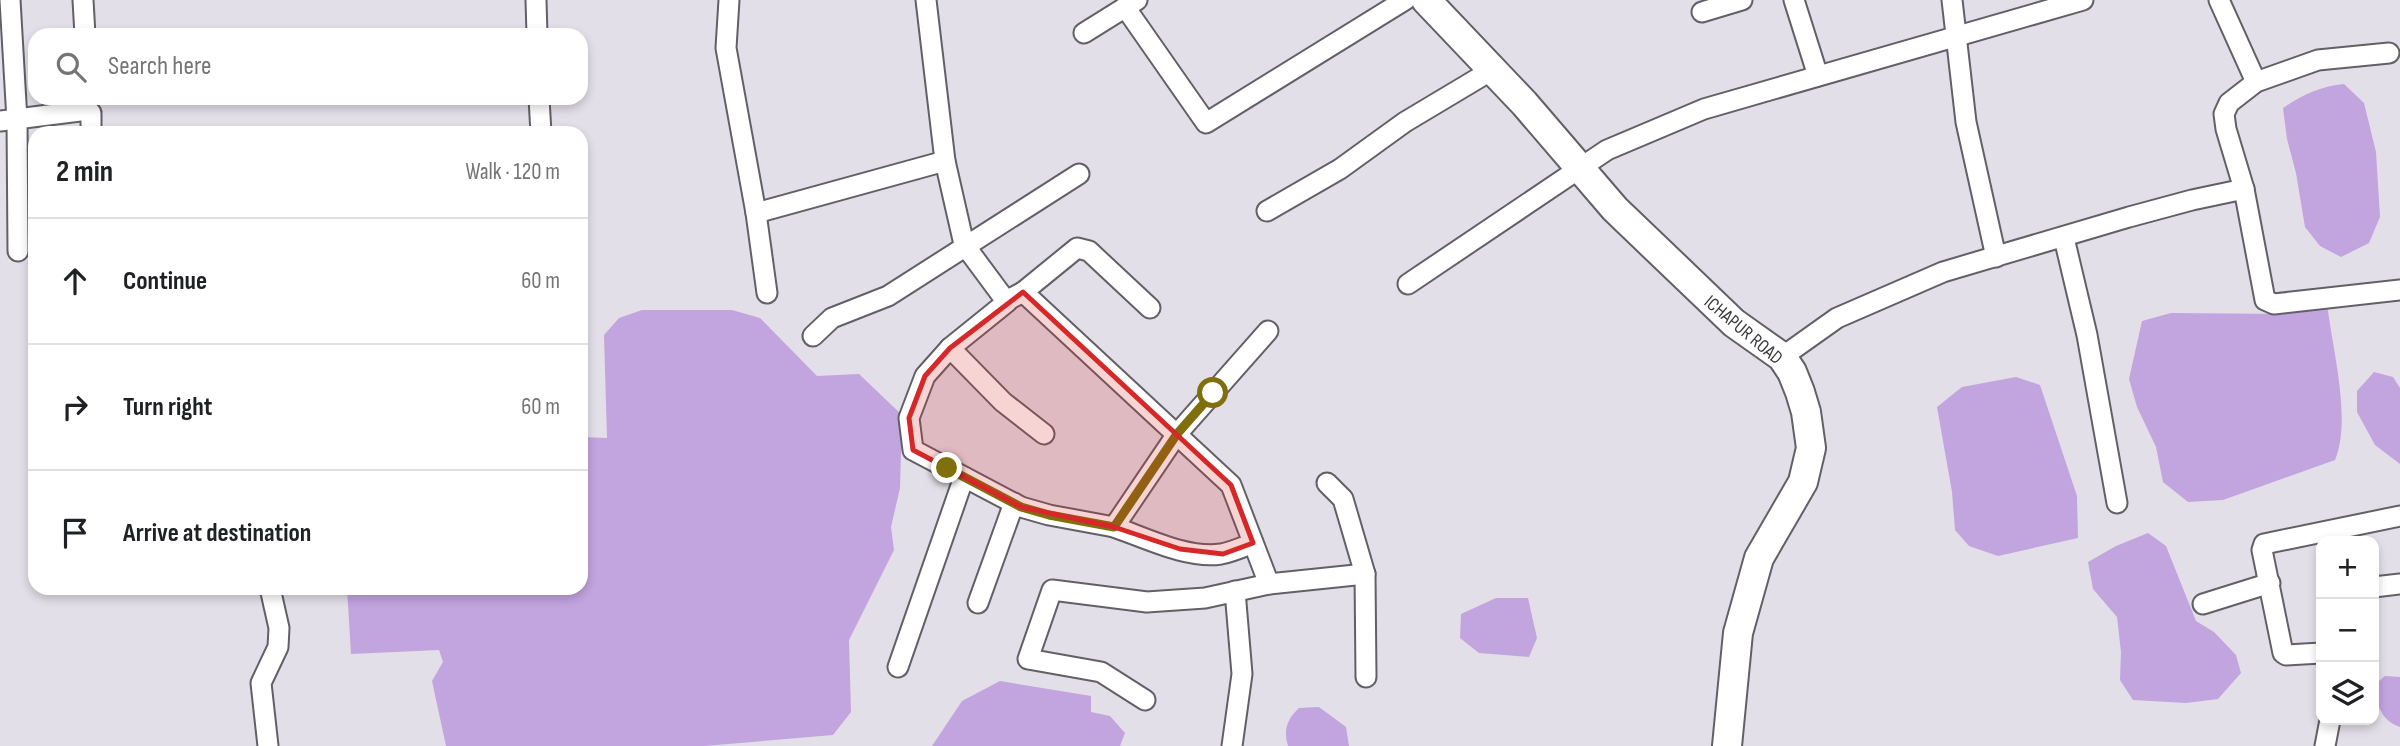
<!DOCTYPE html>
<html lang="en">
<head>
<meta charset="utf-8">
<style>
	body { margin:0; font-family:"Sofia Sans Condensed",sans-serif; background:#f2f2f2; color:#202124 }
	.controls { position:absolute; right:21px; bottom:21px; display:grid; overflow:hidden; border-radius:14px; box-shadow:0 4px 10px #0003 }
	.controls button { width:63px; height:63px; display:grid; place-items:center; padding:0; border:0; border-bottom:2px solid #e0e0e0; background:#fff; color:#202124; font:35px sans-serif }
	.stop { position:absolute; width:21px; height:21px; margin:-16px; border:5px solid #806f0d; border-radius:50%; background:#fff }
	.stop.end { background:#806f0d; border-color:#fff; box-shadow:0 2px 7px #0008 }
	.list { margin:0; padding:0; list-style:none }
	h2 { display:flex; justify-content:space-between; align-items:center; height:91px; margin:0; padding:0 28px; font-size:30px }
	h2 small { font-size:23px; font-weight:400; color:#757577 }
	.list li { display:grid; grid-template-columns:46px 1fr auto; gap:21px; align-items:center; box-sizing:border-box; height:126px; padding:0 28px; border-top:2px solid #e0e0e0 }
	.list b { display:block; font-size:26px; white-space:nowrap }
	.list em { font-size:23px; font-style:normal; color:#757577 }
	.icon { flex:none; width:38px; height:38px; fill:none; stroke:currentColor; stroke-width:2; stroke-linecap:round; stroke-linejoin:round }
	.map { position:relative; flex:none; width:2400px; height:746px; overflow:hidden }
	.search { position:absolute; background:#fff; box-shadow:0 4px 10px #0003; left:28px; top:28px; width:560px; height:77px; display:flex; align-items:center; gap:18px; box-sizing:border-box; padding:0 24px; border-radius:21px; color:#757577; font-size:26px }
	.panel { position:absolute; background:#fff; box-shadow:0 4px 10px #0003; left:28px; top:126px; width:560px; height:469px; border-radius:21px }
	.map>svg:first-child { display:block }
</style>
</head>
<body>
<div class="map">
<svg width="2400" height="746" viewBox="0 0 2400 746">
	<rect width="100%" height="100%" fill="#e3dfe8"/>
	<g fill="#c2a4df">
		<path d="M2344 84 2364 103 2376 152 2380 217 2369 243 2341 257 2320 246 2305 227 2296 173 2287 139 2283 108C2302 95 2321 86 2344 84Z"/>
		<path d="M2297 302 2327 303C2332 348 2352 419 2335 460L2223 500 2188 502 2163 482 2156 447 2137 407 2129 379 2142 321 2171 313 2290 314Z"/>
		<polygon points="642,310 732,310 760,318 817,376 859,374 902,415 900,488 891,527 894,550 849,640 851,712 833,735 705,746 446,746 432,681 443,662 439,650 351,654 347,588 581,588 581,437 607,438 604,335 619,318"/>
		<polygon points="2374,372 2393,377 2400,388 2400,464 2375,445 2357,412 2357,391"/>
		<polygon points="2016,377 2040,385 2077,496 2078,538 1998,556 1969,546 1955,530 1952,492 1937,407 1962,387"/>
		<polygon points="2148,533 2166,546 2196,621 2214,632 2236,655 2241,673 2218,699 2186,703 2133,700 2120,680 2121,652 2117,617 2093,589 2088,562 2116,546"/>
		<polygon points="1496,598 1528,598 1537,638 1529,657 1479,653 1460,638 1461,614"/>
		<path d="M2385 676 2400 677V727C2380 720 2377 704 2374 685Z"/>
		<polygon points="1000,681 1091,696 1091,712 1110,716 1125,733 1120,746 932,746 962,701"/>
		<path d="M1319 707 1346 727 1349 746H1288C1283 730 1287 719 1299 708Z"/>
	</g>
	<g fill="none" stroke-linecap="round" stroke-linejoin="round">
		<g stroke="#635f67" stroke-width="23">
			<g id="street">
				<polyline points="10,0 17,120 18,251"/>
				<polyline points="83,0 85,35"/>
				<polyline points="536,0 537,35"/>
				<polyline points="729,0 726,48 756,213 945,161"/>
				<polyline points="926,0 945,161 963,240 966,247 1006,301 1023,292 1077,248 1089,251 1150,308"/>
				<polyline points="1794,0 1818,76"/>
				<polyline points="1952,0 1966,122 1996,257"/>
				<polyline points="2219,0 2256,82"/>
				<polyline points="1125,7 1206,123 1405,0"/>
				<polyline points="1702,12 1742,0"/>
				<polyline points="1084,33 1137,0"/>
				<polyline points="2389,53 2318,60 2256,82 2229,103 2224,114 2226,129 2244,189 2265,300 2274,304 2400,290"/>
				<polyline points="539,98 541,133"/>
				<polyline points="0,121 88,110 91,113 91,133"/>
				<polyline points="1267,211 1340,169 1405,122 1492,70"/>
				<polyline points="756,213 767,293"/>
				<polyline points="2064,238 2087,335 2117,503"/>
				<polyline points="1408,284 1607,150 1704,109 2083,0"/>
				<polyline points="1023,292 1231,485 1269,584"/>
				<polyline points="1007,302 950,348 925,376 909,418 913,450 1021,507 1049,515 1114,527 1177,434 1268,331"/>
				<polyline points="813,336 832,318 888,296 1079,174"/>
				<polyline points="950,348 1003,402 1044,434"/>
				<polyline points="1782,357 1837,318 1943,272 2129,217 2192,200 2244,189"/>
				<path d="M1114 527C1146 538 1187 559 1221 554 1232 552 1243 547 1253 543"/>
				<polyline points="1365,574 1366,677"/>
				<polyline points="2374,587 2400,584"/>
				<polyline points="978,603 1014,503"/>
				<polyline points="2203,604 2270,583"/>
				<polyline points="2321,653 2286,655 2283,653 2262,550 2264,544 2400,516"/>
				<polyline points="898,667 964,477"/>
				<polyline points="1145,700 1101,672 1028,659 1052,590 1147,602 1205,598 1269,584 1365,574 1343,499 1327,483"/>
				<polyline points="268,746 261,683 278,647 279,628 270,588"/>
				<polyline points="1232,746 1242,674 1235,591"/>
				<polyline points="2325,746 2330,720"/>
			</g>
		</g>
		<g stroke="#635f67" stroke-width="32">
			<polyline id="secondary" points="1426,0 1524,103 1615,209 1734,323 1782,357 1792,372 1800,392 1806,412 1811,448 1803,482 1759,558 1738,633 1727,746"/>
		</g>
		<use href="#street" stroke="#fff" stroke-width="19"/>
		<use href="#secondary" stroke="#fff" stroke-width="28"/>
	</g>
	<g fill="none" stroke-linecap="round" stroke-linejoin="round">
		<polyline stroke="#806f0d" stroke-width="9" points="947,468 1021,507 1049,515 1114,527 1177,434 1213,393"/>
	</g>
	<path fill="#d62828" fill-opacity="0.2" stroke="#d62828" stroke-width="5" stroke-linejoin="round" d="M1023 292 1231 485 1253 543 1223 554 1180 549 1114 527 1021 507 913 450 909 418 925 376 950 348Z"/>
	<g text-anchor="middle" stroke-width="5" stroke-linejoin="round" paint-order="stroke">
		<g font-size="19" fill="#3a383c" stroke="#fff">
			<text transform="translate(1744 329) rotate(40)" y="7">ICHAPUR ROAD</text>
		</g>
	</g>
</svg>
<div class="controls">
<button>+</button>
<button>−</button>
<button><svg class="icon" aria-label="layers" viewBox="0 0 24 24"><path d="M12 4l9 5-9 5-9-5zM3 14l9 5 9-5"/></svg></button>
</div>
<div class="stop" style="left:1213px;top:393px"></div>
<div class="stop end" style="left:947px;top:468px"></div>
<div class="search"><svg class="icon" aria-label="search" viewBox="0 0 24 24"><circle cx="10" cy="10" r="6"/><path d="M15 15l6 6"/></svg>Search here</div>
<section class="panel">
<h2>2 min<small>Walk · 120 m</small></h2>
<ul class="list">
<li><svg class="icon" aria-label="ahead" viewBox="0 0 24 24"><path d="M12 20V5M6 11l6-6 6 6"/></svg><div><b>Continue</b></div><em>60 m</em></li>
<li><svg class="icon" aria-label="right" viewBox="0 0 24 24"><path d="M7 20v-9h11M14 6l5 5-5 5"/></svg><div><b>Turn right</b></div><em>60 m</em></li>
<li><svg class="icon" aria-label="arrive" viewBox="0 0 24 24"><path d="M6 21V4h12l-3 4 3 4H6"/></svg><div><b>Arrive at destination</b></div></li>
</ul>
</section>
</div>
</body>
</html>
